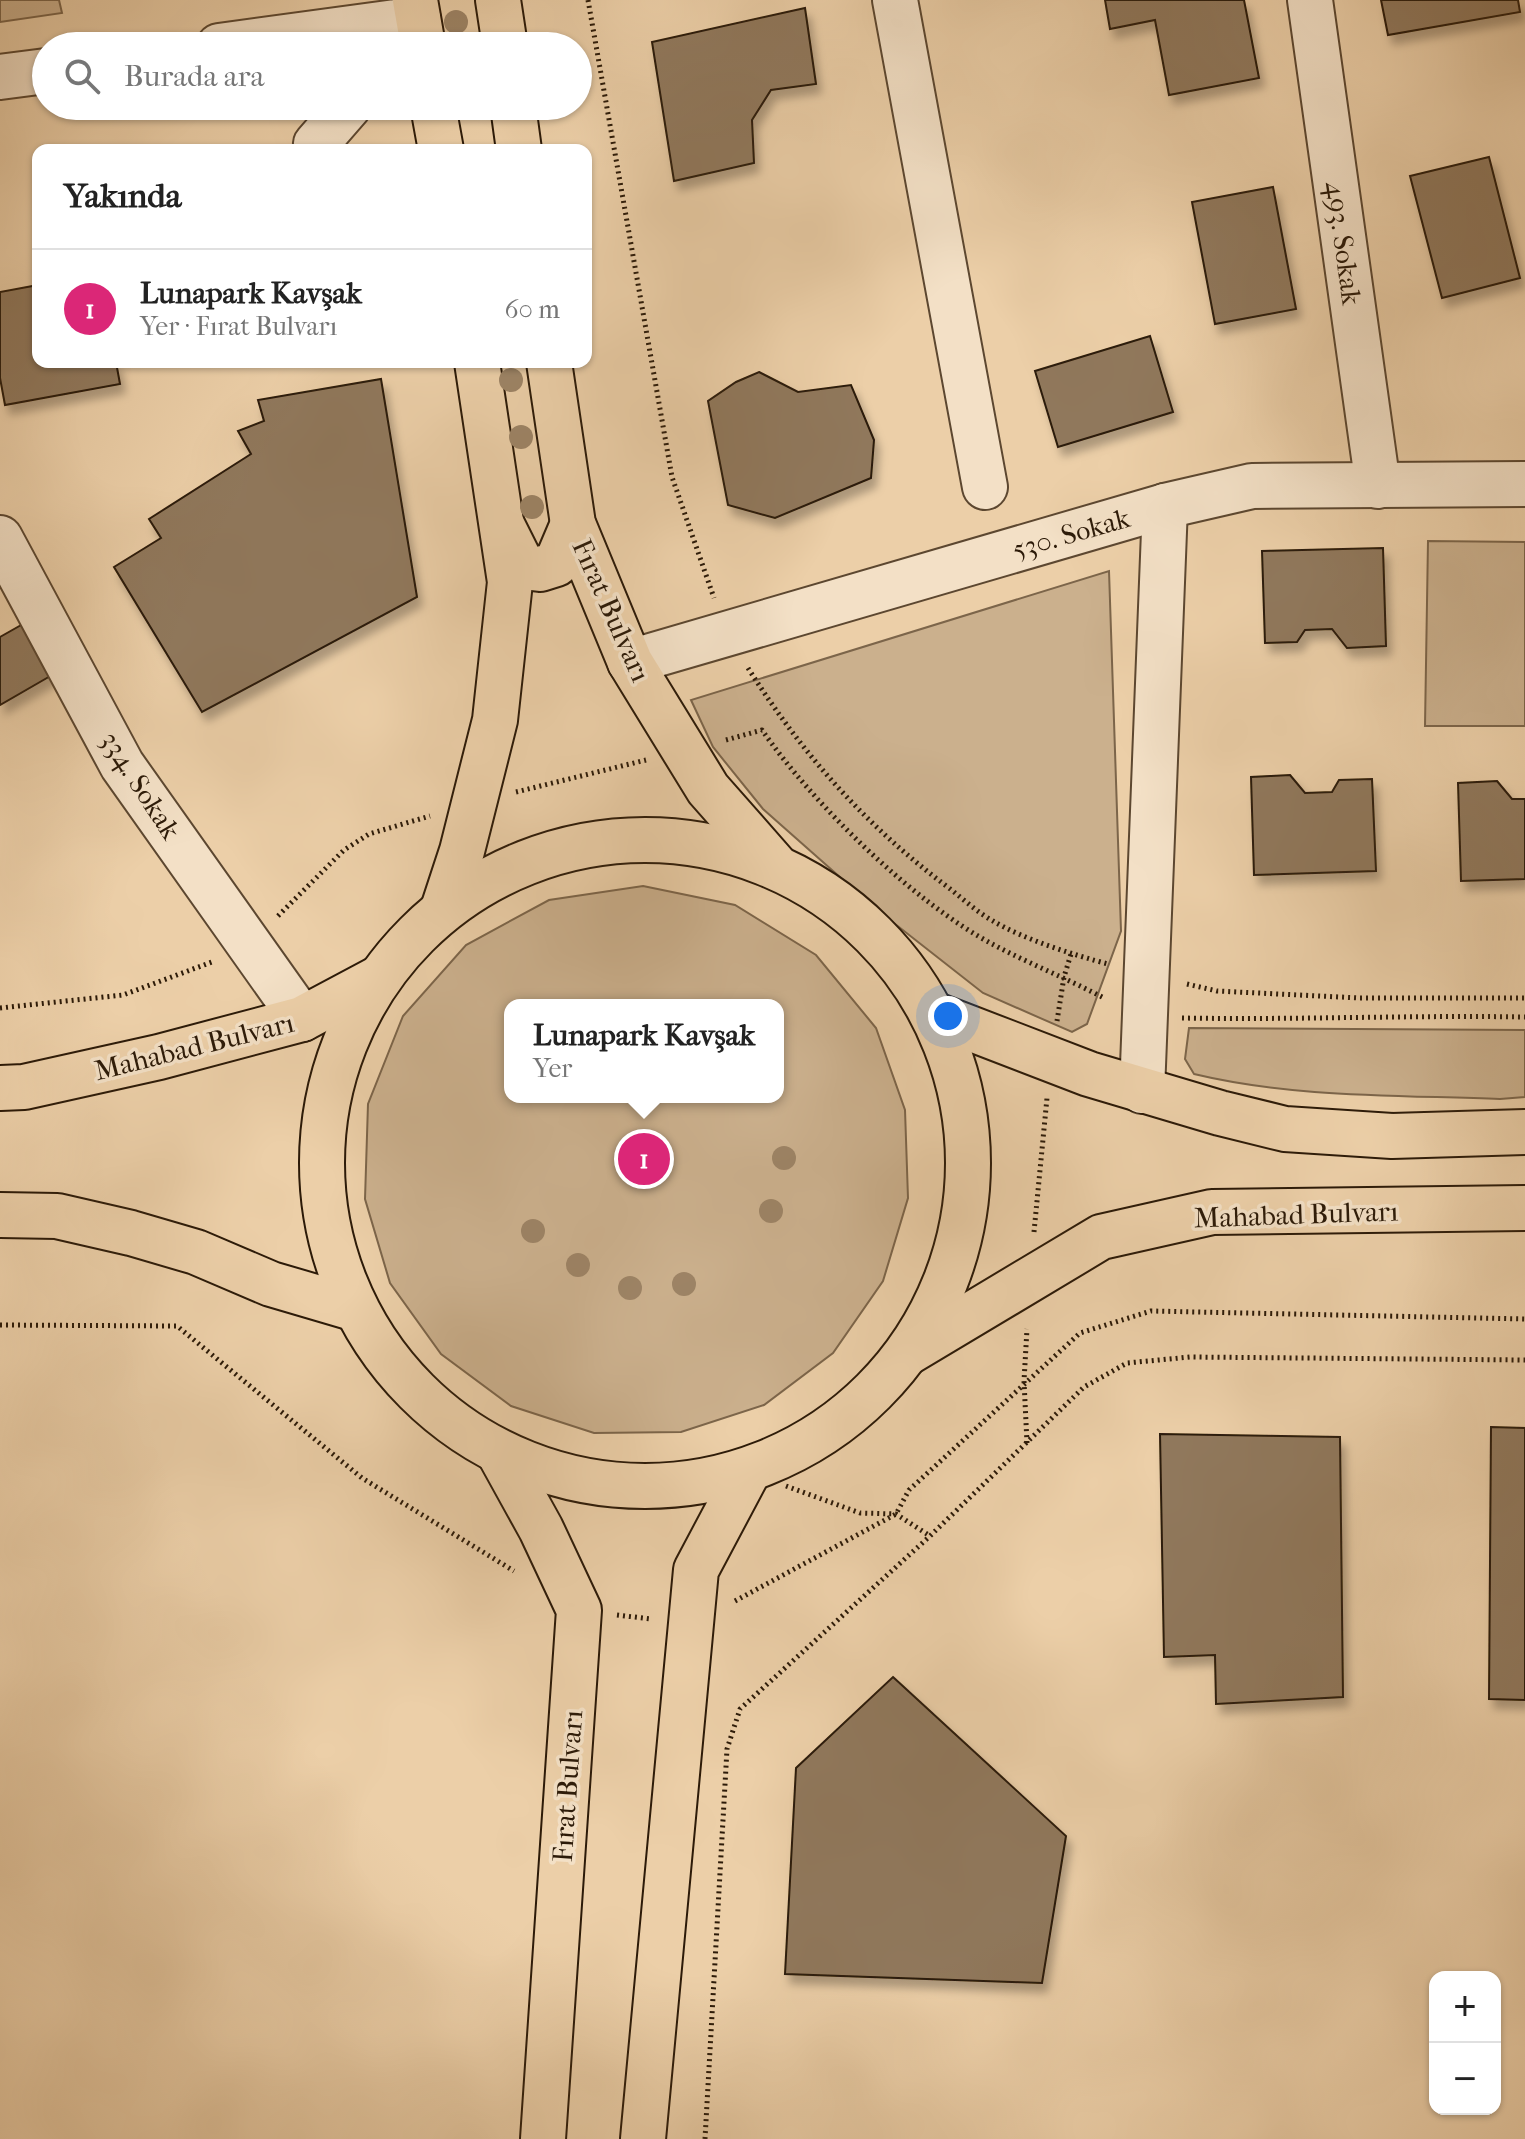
<!DOCTYPE html>
<html lang="tr">
<head>
<meta charset="utf-8">
<style>
	body { margin:0; font-family:"IM FELL French Canon",serif; background:#f6f6f6; color:#222 }
	.controls { position:absolute; right:24px; bottom:24px; display:grid; overflow:hidden; border-radius:16px; box-shadow:0 2px 6px #0004 }
	.controls button { width:72px; height:72px; display:grid; place-items:center; padding:0; border:0; border-bottom:2px solid #e0e0e0; background:#fff; color:#222; font:40px sans-serif }
	.you { position:absolute; left:948px; top:1016px; width:28px; height:28px; margin:-20px; border:6px solid #fff; border-radius:50%; background:#1a73e8; box-shadow:0 0 0 12px #1a73e833 }
	.badge { display:grid; place-items:center; width:52px; height:52px; border-radius:50%; background:#db2777; color:#fff; font-size:26px; font-weight:700 }
	.pin { position:absolute; translate:-50% -50%; border:4px solid #fff; box-shadow:0 2px 8px #0006 }
	.popup { position:absolute; left:504px; top:999px; width:280px; height:104px; box-sizing:border-box; display:grid; place-content:center; border-radius:16px; background:#fff; filter:drop-shadow(0 2px 6px #0005); font-size:26px; white-space:nowrap; color:#767676 }
	.popup b { font-size:30px; color:#222 }
	.popup::after { content:''; position:absolute; left:50%; top:100%; margin-left:-16px; border:16px solid transparent; border-top-color:#fff }
	.list { margin:0; padding:0; list-style:none }
	h2 { display:flex; justify-content:space-between; align-items:center; height:104px; margin:0; padding:0 32px; font-size:34px }
	h2 small { font-size:26px; font-weight:400; color:#767676 }
	.list li { display:grid; grid-template-columns:52px 1fr auto; gap:24px; align-items:center; box-sizing:border-box; height:120px; padding:0 32px; border-top:2px solid #e0e0e0 }
	.list b { display:block; font-size:30px; white-space:nowrap }
	.list p { margin:0; font-size:26px; white-space:nowrap; color:#767676 }
	.list em { font-size:26px; font-style:normal; color:#767676 }
	.icon { flex:none; width:44px; height:44px; fill:none; stroke:currentColor; stroke-width:2; stroke-linecap:round; stroke-linejoin:round }
	.map { position:relative; flex:none; width:1525px; height:2139px; overflow:hidden }
	.search { position:absolute; background:#fff; box-shadow:0 2px 6px #0004; left:32px; top:32px; width:560px; height:88px; display:flex; align-items:center; gap:20px; box-sizing:border-box; padding:0 28px; border-radius:44px; color:#767676; font-size:30px }
	.panel { position:absolute; background:#fff; box-shadow:0 2px 6px #0004; left:32px; top:144px; width:560px; height:224px; border-radius:16px }
	.map>svg:first-child { display:block }
</style>
</head>
<body>
<div class="map">
<svg width="1525" height="2139" viewBox="0 0 1525 2139">
	<defs>
		<filter id="shadow"><feDropShadow dx="5" dy="9" stdDeviation="4" flood-color="#0004"/></filter>
	</defs>
	<rect width="100%" height="100%" fill="#eccfa8"/>
	<filter id="stains"><feTurbulence type="fractalNoise" baseFrequency=".0025" numOctaves="4"/><feColorMatrix values="0 0 0 0 .2 0 0 0 0 .09 0 0 0 0 .02 0 0 0 .5 -.17"/></filter>
	<radialGradient id="worn" r=".72"><stop offset=".6" stop-color="#630" stop-opacity="0"/><stop offset="1" stop-color="#630" stop-opacity=".3"/></radialGradient>
	<g fill="#cbb08d" stroke="#7c654a" stroke-width="2" fill-rule="evenodd">
		<polygon points="0,0 59,0 62,13 0,22"/>
		<polygon points="1428,541 1525,542 1525,726 1425,726"/>
		<polygon points="1109,571 1121,931 1087,1024 1072,1032 983,993 876,909 763,809 713,747 691,700"/>
		<path d="M643 886 735 905 816 955 876 1028 905 1110 908 1198 883 1281 833 1353 764 1405 681 1432 594 1433 511 1406 441 1354 390 1283 365 1199 368 1104 403 1016 466 945 549 900ZM778 1005V1097H510V1005Z"/>
		<path d="M1189 1028 1525 1030V1097L1500 1099C1398 1095 1294 1098 1194 1074L1185 1059Z"/>
	</g>
	<g fill="#90785b" stroke="#2c1a08" stroke-width="2" filter="url(#shadow)">
		<polygon points="1105,0 1244,0 1259,78 1169,95 1155,20 1110,29"/>
		<polygon points="1381,0 1518,0 1520,12 1388,35"/>
		<polygon points="805,8 816,84 771,90 752,120 754,163 674,181 652,42"/>
		<polygon points="1489,157 1520,278 1442,298 1410,176"/>
		<polygon points="1273,187 1296,309 1215,324 1192,202"/>
		<polygon points="38,285 38,362 116,362 120,384 5,405 0,378 0,292"/>
		<polygon points="1150,336 1173,412 1058,447 1035,371"/>
		<polygon points="759,372 798,392 851,385 874,440 871,478 775,518 728,505 708,401 736,382"/>
		<polygon points="381,379 417,597 202,712 114,567 161,538 149,519 251,454 238,431 264,421 258,400"/>
		<polygon points="1383,548 1386,646 1347,648 1332,629 1305,630 1297,642 1265,643 1262,551"/>
		<polygon points="30,620 59,671 0,705 0,637"/>
		<polygon points="1290,775 1305,793 1332,792 1339,780 1372,779 1376,871 1254,875 1251,777"/>
		<polygon points="1497,781 1512,799 1525,799 1525,879 1461,881 1458,783"/>
		<polygon points="1491,1427 1525,1428 1525,1700 1489,1699"/>
		<polygon points="1160,1434 1340,1437 1343,1697 1216,1704 1215,1655 1164,1657"/>
		<polygon points="893,1677 1066,1836 1042,1983 785,1974 796,1768"/>
	</g>
	<g fill="none" stroke-linecap="round" stroke-linejoin="round">
		<g stroke="#5c4730" stroke-width="48">
			<g id="minor">
				<polyline points="895,0 985,487"/>
				<polyline points="1310,0 1378,486"/>
				<polyline points="219,46 418,19"/>
				<polyline points="0,77 46,71"/>
				<polyline points="317,150 316,144 349,106"/>
				<polyline points="0,538 122,765 302,1019"/>
				<polyline points="630,662 1165,506 1252,486 1525,484"/>
				<polyline points="1142,1091 1165,506"/>
			</g>
		</g>
		<g stroke="#2c1a08" stroke-width="48">
			<g id="major">
				<polyline points="415,0 423,46"/>
				<polyline points="498,0 505,46"/>
				<polyline points="433,106 441,150"/>
				<polyline points="513,106 519,150"/>
				<polyline points="549,362 573,524 630,662 708,789 774,864"/>
				<polyline points="503,527 523,567 540,569 556,564 573,524"/>
				<circle cx="645" cy="1163" r="323"/>
				<polyline points="443,909 462,851 495,720 510,582 477,362"/>
				<polyline points="933,1014 1089,1074 1220,1113 1285,1129 1392,1136 1525,1132"/>
				<polyline points="0,1088 24,1087 159,1057 302,1019 379,978"/>
				<polyline points="0,1215 57,1216 131,1233 196,1252 271,1284 356,1309"/>
				<polyline points="909,1352 1101,1237 1212,1212 1525,1208"/>
				<polyline points="499,1453 541,1529 579,1610 543,2139"/>
				<polyline points="643,2139 696,1570 748,1472"/>
			</g>
		</g>
		<g stroke="#2c1a08" stroke-width="5" stroke-dasharray="2 4" stroke-linecap="butt">
			<polyline points="588,0 672,477 714,598"/>
			<path d="M748 668C803 755 866 826 949 888 963 899 977 912 993 921 1023 939 1074 955 1108 964"/>
			<path d="M726 740 762 730C814 805 913 902 994 945 1030 964 1068 979 1104 998"/>
			<polyline points="516,792 646,760"/>
			<polyline points="278,916 344,850 369,834 430,816"/>
			<polyline points="1187,984 1217,991 1360,998 1525,998"/>
			<polyline points="0,1008 123,995 212,962"/>
			<path d="M1182 1018C1296 1020 1411 1015 1525 1017"/>
			<polyline points="1057,1021 1064,977 1071,954"/>
			<polyline points="1034,1232 1047,1098"/>
			<polyline points="0,1325 177,1326 362,1478 514,1571"/>
			<polyline points="1027,1443 1024,1381 1027,1329"/>
			<polyline points="786,1486 860,1513 896,1514 930,1536"/>
			<polyline points="735,1601 896,1514 909,1490 1080,1333 1151,1311 1525,1319"/>
			<polyline points="617,1615 651,1619"/>
			<polyline points="705,2139 727,1749 740,1709 930,1536 1084,1387 1127,1363 1190,1357 1525,1360"/>
		</g>
		<use href="#minor" stroke="#f3e0c6" stroke-width="44"/>
		<use href="#major" stroke="#eccfa8" stroke-width="44"/>
	</g>
	<g fill="#9d8466">
		<circle cx="456" cy="22" r="12"/>
		<circle cx="511" cy="380" r="12"/>
		<circle cx="521" cy="437" r="12"/>
		<circle cx="532" cy="507" r="12"/>
		<circle cx="784" cy="1158" r="12"/>
		<circle cx="771" cy="1211" r="12"/>
		<circle cx="533" cy="1231" r="12"/>
		<circle cx="578" cy="1265" r="12"/>
		<circle cx="684" cy="1284" r="12"/>
		<circle cx="630" cy="1288" r="12"/>
	</g>
	<g text-anchor="middle" stroke-width="7" stroke-linejoin="round" paint-order="stroke">
		<g font-size="28" fill="#2c1a08" stroke="#f3e0c6">
			<text transform="translate(1344 243) rotate(82)" y="10">493. Sokak</text>
			<text transform="translate(1071 533) rotate(-16)" y="10">530. Sokak</text>
			<text transform="translate(612 610) rotate(66)" y="10">Fırat Bulvarı</text>
			<text transform="translate(141 785) rotate(57)" y="10">334. Sokak</text>
			<text transform="translate(194 1046) rotate(-14)" y="10">Mahabad Bulvarı</text>
			<text transform="translate(1296 1214) rotate(-2)" y="10">Mahabad Bulvarı</text>
			<text transform="translate(567 1786) rotate(-86)" y="10">Fırat Bulvarı</text>
		</g>
	</g>
	<rect width="100%" height="100%" filter="url(#stains)"/>
	<rect width="100%" height="100%" fill="url(#worn)"/>
</svg>
<div class="controls">
<button>+</button>
<button>−</button>
</div>
<div class="you"></div>
<div class="pin badge" style="left:644px;top:1159px">1</div>
<div class="popup"><b>Lunapark Kavşak</b>Yer</div>
<div class="search"><svg class="icon" aria-label="search" viewBox="0 0 24 24"><circle cx="10" cy="10" r="6"/><path d="M15 15l6 6"/></svg>Burada ara</div>
<section class="panel">
<h2>Yakında<small></small></h2>
<ul class="list">
<li><span class="badge">1</span><div><b>Lunapark Kavşak</b><p>Yer · Fırat Bulvarı</p></div><em>60 m</em></li>
</ul>
</section>
</div>
</body>
</html>
